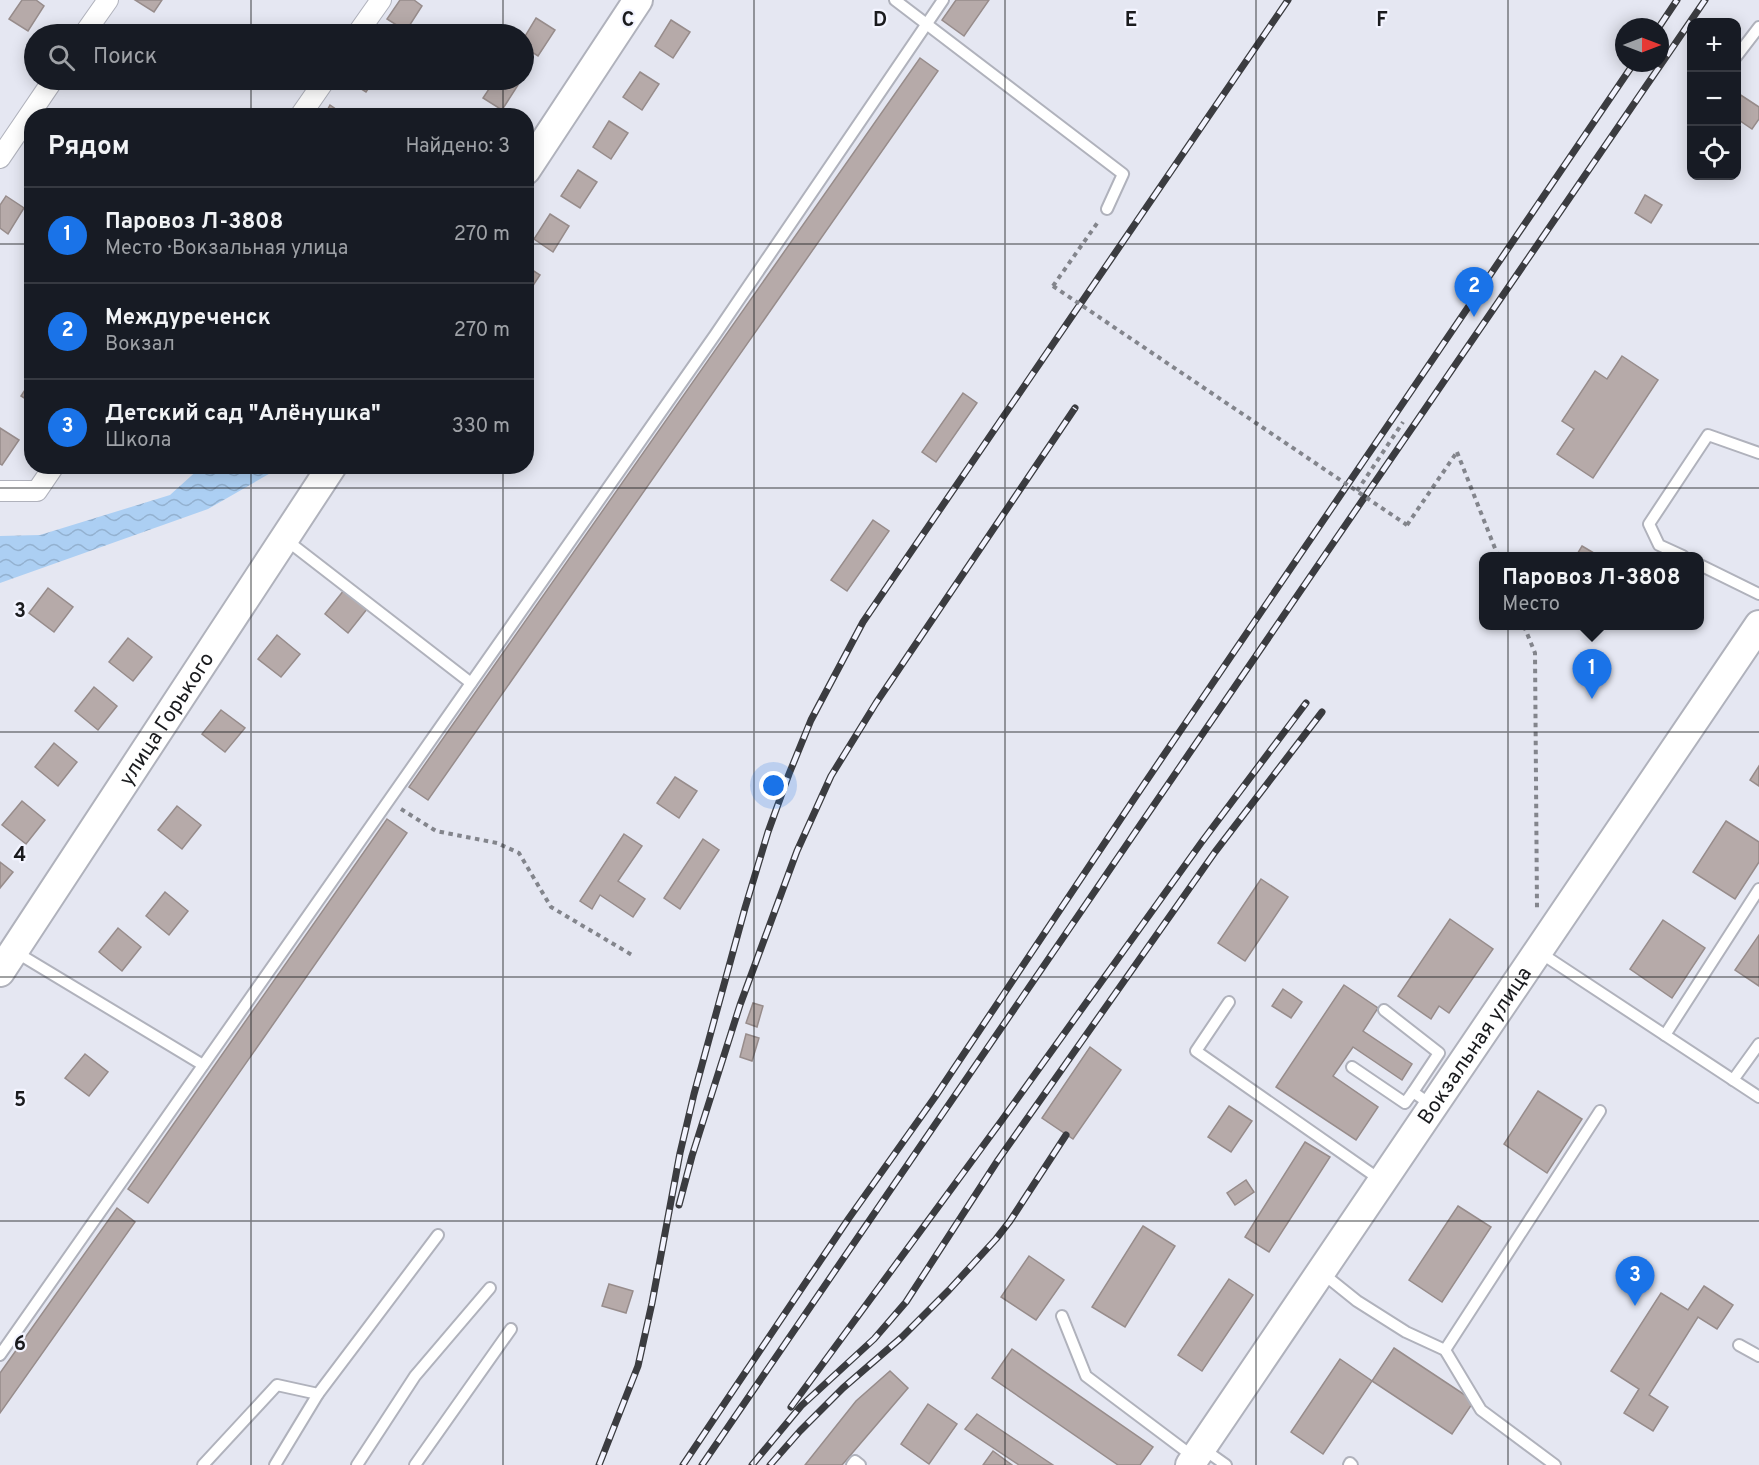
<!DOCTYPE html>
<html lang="ru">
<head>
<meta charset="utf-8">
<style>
	body { margin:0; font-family:Overpass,sans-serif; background:#20242c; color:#f1f3f6 }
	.controls { position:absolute; right:18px; top:18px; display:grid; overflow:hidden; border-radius:12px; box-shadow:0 3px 15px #0003 }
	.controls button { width:54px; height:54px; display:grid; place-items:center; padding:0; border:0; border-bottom:2px solid #363941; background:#171b24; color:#f1f3f6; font:30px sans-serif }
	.compass { position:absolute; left:1615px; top:18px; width:54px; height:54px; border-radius:50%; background:#171b24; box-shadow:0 3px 15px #0003; rotate:90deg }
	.you { position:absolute; left:774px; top:786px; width:21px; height:21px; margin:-15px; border:4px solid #fff; border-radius:50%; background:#1a73e8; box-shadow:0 0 0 9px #1a73e833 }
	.badge { display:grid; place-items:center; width:39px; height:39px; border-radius:50%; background:#1a73e8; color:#fff; font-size:20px; font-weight:700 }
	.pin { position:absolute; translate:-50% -50px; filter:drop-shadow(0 2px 3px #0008) }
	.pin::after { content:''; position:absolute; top:32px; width:21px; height:18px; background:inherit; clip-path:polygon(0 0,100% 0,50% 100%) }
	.popup { position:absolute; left:1479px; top:552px; width:225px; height:78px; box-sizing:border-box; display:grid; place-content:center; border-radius:12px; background:#171b24; filter:drop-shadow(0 2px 4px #0005); font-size:20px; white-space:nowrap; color:#9ea1a6 }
	.popup b { font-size:22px; color:#f1f3f6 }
	.popup::after { content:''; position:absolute; left:50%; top:100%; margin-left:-12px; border:12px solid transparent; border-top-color:#171b24 }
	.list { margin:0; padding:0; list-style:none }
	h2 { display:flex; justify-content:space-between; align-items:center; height:78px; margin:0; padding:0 24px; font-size:26px }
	h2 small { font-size:20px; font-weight:400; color:#9ea1a6 }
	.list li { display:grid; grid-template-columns:39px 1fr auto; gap:18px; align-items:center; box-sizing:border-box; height:96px; padding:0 24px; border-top:2px solid #363941 }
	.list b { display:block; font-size:22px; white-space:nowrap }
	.list p { margin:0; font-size:20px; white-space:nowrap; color:#9ea1a6 }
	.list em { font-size:20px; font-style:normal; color:#9ea1a6 }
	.icon { flex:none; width:33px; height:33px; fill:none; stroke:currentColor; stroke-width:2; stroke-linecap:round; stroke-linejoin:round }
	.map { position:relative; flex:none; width:1759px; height:1465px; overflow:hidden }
	.search { position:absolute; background:#171b24; box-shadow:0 3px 15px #0003; left:24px; top:24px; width:510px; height:66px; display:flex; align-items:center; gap:15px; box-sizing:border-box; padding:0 21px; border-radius:33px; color:#9ea1a6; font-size:22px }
	.panel { position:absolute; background:#171b24; box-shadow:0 3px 15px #0003; left:24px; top:108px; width:510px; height:366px; border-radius:24px }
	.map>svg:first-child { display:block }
</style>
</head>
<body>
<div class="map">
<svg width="1759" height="1465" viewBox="0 0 1759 1465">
	<defs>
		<pattern id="water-waves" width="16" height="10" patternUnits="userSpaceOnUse" patternTransform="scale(1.5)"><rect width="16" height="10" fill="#accff3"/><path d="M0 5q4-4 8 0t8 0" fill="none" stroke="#93b1d0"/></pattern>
	</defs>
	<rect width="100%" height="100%" fill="#e5e7f2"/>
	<polygon fill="url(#water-waves)" points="201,467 281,467 208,509 0,583 0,536 40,535 170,495"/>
	<g fill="#b6aaa9" stroke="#978c8b" stroke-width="1.5">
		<polygon points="22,0 36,0 44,6 28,31 9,19"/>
		<polygon points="135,0 162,0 154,12"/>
		<polygon points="400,0 414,0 422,6 406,31 387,19"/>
		<polygon points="956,0 989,0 964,36 942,20"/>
		<polygon points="536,18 555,30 538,56 524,47 524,38"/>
		<polygon points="671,20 690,32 673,58 655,46"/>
		<polygon points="920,58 938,71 428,800 409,787"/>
		<polygon points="640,72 659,84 642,110 623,97"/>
		<polygon points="347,80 374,80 366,92"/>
		<polygon points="495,80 510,80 518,85 502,110 483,98"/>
		<polygon points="1736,92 1759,107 1759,119 1752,129 1736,118"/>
		<polygon points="330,105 346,116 324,116"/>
		<polygon points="609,121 628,133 611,159 593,147"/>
		<polygon points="578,170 597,182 580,208 561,196"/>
		<polygon points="1645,195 1662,205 1651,223 1635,213"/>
		<polygon points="6,196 24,208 8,234 0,228 0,205"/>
		<polygon points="550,214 569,226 553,252 534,239"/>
		<polygon points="526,266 540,275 526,296"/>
		<polygon points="1622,356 1658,380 1593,478 1557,454 1574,429 1562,421 1595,371 1607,379"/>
		<polygon points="32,379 32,403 21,396"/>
		<polygon points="963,393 977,403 936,462 922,452"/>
		<polygon points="0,428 19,440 2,465 0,464"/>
		<polygon points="873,520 889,531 847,591 831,580"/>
		<polygon points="1582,546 1599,556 1576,556"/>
		<polygon points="48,588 73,607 54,632 29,613"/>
		<polygon points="344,590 367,609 348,633 325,614"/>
		<polygon points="277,635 300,654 281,677 258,659"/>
		<polygon points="128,638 152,657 133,681 109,662"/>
		<polygon points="94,687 117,706 98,730 75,711"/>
		<polygon points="221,710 245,728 225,752 202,734"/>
		<polygon points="54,743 77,762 58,786 35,767"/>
		<polygon points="1759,766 1759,786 1750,780"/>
		<polygon points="675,777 697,791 679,818 657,803"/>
		<polygon points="22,801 45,820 26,844 2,825"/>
		<polygon points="177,806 201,825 182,849 158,830"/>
		<polygon points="387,819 407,833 148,1203 128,1189"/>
		<polygon points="1726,821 1759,842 1759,862 1735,899 1693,872"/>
		<polygon points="624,834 642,846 618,881 645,899 633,917 600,895 592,909 580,901"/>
		<polygon points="703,839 719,850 680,909 664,898"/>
		<polygon points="0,862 13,872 0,888"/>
		<polygon points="1261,879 1288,897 1245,961 1218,943"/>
		<polygon points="165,892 188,911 169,935 146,916"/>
		<polygon points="1450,919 1493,949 1449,1013 1439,1006 1431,1019 1398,996"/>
		<polygon points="1663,920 1705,948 1672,998 1630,969"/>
		<polygon points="118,928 141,947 122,971 99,952"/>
		<polygon points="1759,935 1759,986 1735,970"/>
		<polygon points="1344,985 1378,1008 1363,1031 1412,1064 1402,1080 1353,1047 1333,1076 1378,1107 1356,1140 1276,1087"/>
		<polygon points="1283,989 1302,1002 1291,1018 1272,1006"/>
		<polygon points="753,1003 763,1006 757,1027 746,1023"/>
		<polygon points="746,1034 759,1038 752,1061 740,1057"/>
		<polygon points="1090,1047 1121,1070 1073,1139 1042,1118"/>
		<polygon points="85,1054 108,1072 89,1096 65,1078"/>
		<polygon points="1538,1091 1582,1119 1547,1173 1504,1144"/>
		<polygon points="1229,1106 1252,1121 1231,1152 1208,1137"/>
		<polygon points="1305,1142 1330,1157 1269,1252 1245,1237"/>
		<polygon points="1246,1180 1254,1192 1235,1205 1227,1193"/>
		<polygon points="1458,1206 1491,1227 1442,1302 1409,1280"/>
		<polygon points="117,1208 135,1222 0,1413 0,1373"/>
		<polygon points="1143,1226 1175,1246 1125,1327 1092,1307"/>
		<polygon points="1029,1256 1064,1280 1036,1320 1001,1297"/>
		<polygon points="1229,1279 1253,1295 1202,1371 1178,1355"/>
		<polygon points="609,1284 633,1291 626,1313 602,1306"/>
		<polygon points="1704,1286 1733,1305 1717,1329 1698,1317 1649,1395 1668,1407 1653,1431 1624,1413 1639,1389 1611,1371 1661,1293 1688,1310"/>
		<polygon points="1394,1348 1474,1401 1452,1434 1372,1381"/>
		<polygon points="1012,1349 1153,1447 1140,1465 1118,1465 992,1378"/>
		<polygon points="1340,1359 1372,1381 1323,1454 1291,1432"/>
		<polygon points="890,1371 908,1388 842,1465 805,1465 856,1401"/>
		<polygon points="928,1404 957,1424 929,1464 901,1444"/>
		<polygon points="977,1414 1041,1457 1053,1465 1019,1465 965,1429"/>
		<polygon points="993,1451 1012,1465 983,1465"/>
	</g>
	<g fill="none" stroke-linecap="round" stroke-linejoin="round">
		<g stroke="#b0b2bc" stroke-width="14">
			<g id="lane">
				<polyline points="895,0 1123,174 1107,209"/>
				<polyline points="1736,57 1759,27"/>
				<polyline points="285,539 471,683"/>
				<polyline points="1683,556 1659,545 1649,524 1708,435 1759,453"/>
				<polyline points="1700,565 1759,594"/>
				<polyline points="14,951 203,1065"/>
				<polyline points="1539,952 1759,1097"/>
				<polyline points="1229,1002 1196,1051 1382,1181"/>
				<polyline points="1384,1010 1439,1053 1413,1092 1433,1106"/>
				<polyline points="1665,1035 1759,889"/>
				<polyline points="1352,1067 1405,1103 1413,1092"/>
				<polyline points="1733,1080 1759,1044"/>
				<polyline points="1321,1272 1357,1301 1406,1332 1445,1350 1481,1410 1555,1465"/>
				<polyline points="1062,1316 1086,1376 1195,1458"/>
				<polyline points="1739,1345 1759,1356"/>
				<polyline points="1445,1350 1600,1111"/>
				<polyline points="0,1355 715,335 943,0"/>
				<polyline points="1202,1448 1226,1465"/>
				<polyline points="203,1465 277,1385 318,1394 438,1235"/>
				<polyline points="275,1465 318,1394"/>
				<polyline points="357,1465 415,1376 490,1288"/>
				<polyline points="415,1465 511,1329"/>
				<polyline points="852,1465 855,1461 860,1465"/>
				<polyline points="1349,1465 1350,1463 1352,1465"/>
			</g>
		</g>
		<g stroke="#b0b2bc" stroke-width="22">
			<g id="street">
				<polyline points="84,34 108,0"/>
				<polyline points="357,34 381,0"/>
				<polyline points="300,116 325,80"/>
				<polyline points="0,158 53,80"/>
				<polyline points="0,491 37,491 54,466"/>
			</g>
		</g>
		<g stroke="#b0b2bc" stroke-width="32">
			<g id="secondary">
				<polyline points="526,170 638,0"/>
				<path id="s1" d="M0 972 332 466"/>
				<path id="s2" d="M1190 1465 1759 625"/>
			</g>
		</g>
		<g stroke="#83858c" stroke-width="4" stroke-dasharray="4.5 4.5" stroke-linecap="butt">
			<polyline points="1053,286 1098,222"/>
			<polyline points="1457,452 1498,556"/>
			<polyline points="1357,491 1403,422"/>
			<polyline points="1407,525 1457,452"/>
			<polyline points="1524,626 1535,653 1537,908"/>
			<polyline points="401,809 436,831 497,843 519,853 551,907 632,955"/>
		</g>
		<use href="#lane" stroke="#fff" stroke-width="10"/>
		<use href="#street" stroke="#fff" stroke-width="20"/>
		<use href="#secondary" stroke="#fff" stroke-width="28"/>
		<g stroke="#3b3c40" stroke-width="7">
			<g id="rail">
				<polyline points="1659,27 1677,0"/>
				<polyline points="679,1205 692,1156 740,1005 797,851 831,776 876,703 1075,408"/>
				<polyline points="791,1407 1002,1120 1201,843 1306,703"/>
				<polyline points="599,1465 638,1366 652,1303 680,1153 694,1094 745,908 768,832 789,774 811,720 863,622 1288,0"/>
				<polyline points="683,1465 849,1218 935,1097 1134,799 1634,63"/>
				<polyline points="702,1465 1705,0"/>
				<polyline points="752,1465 801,1406 874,1339 906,1302 998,1160 1215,852 1322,712"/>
				<polyline points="770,1465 800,1431 843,1388 902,1337 949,1290 996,1239 1010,1221 1066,1135"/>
			</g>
		</g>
		<use href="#rail" stroke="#f3f4ff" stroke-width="4.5" stroke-dasharray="14" stroke-linecap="butt"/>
		<polyline stroke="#83858c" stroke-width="4" stroke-dasharray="4.5 4.5" stroke-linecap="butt" points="1053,286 1407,525"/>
	</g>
	<path fill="none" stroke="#1a1b1e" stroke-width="1.5" stroke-opacity="0.55" d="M251 0V34M503 0V34M754 0V1465M1005 0V1465M1256 0V1465M1508 0V1465M251 80V116M503 80V116M0 244H32M526 244H1759M251 466V1465M503 466V1465M0 488H1759M0 732H1759M0 977H1759M0 1221H1759"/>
	<g text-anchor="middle" stroke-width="4.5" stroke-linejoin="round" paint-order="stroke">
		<g font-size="21" fill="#1a1b1e" stroke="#f3f4ff">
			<text dy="7" stroke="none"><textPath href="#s1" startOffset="303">улица Горького</textPath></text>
			<text dy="7" stroke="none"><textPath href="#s2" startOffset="507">Вокзальная улица</textPath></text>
		</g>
	</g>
	<g font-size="20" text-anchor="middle" font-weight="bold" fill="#1a1b1e" stroke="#f3f4ff" stroke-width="4.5" stroke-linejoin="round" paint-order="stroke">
		<text x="628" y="26">C</text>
		<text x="880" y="26">D</text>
		<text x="1131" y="26">E</text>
		<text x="1382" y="26">F</text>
		<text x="20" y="617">3</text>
		<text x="20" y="861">4</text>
		<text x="20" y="1106">5</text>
		<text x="20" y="1350">6</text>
	</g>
</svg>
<div class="controls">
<button>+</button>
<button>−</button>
<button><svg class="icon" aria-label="locate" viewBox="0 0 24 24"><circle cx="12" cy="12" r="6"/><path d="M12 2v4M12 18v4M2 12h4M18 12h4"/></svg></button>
</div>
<svg class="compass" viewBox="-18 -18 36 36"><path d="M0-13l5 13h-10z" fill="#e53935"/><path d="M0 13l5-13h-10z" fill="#9ea1a6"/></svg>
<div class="you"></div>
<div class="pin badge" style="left:1592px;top:699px">1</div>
<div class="popup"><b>Паровоз Л-3808</b>Место</div>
<div class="pin badge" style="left:1474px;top:317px">2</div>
<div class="pin badge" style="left:1635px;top:1306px">3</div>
<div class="search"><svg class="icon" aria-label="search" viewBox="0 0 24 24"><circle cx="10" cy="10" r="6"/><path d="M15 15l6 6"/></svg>Поиск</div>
<section class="panel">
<h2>Рядом<small>Найдено: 3</small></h2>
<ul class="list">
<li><span class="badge">1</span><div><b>Паровоз Л-3808</b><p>Место · Вокзальная улица</p></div><em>270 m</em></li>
<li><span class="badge">2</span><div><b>Междуреченск</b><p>Вокзал</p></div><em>270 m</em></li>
<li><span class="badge">3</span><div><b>Детский сад &quot;Алёнушка&quot;</b><p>Школа</p></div><em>330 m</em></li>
</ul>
</section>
</div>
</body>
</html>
